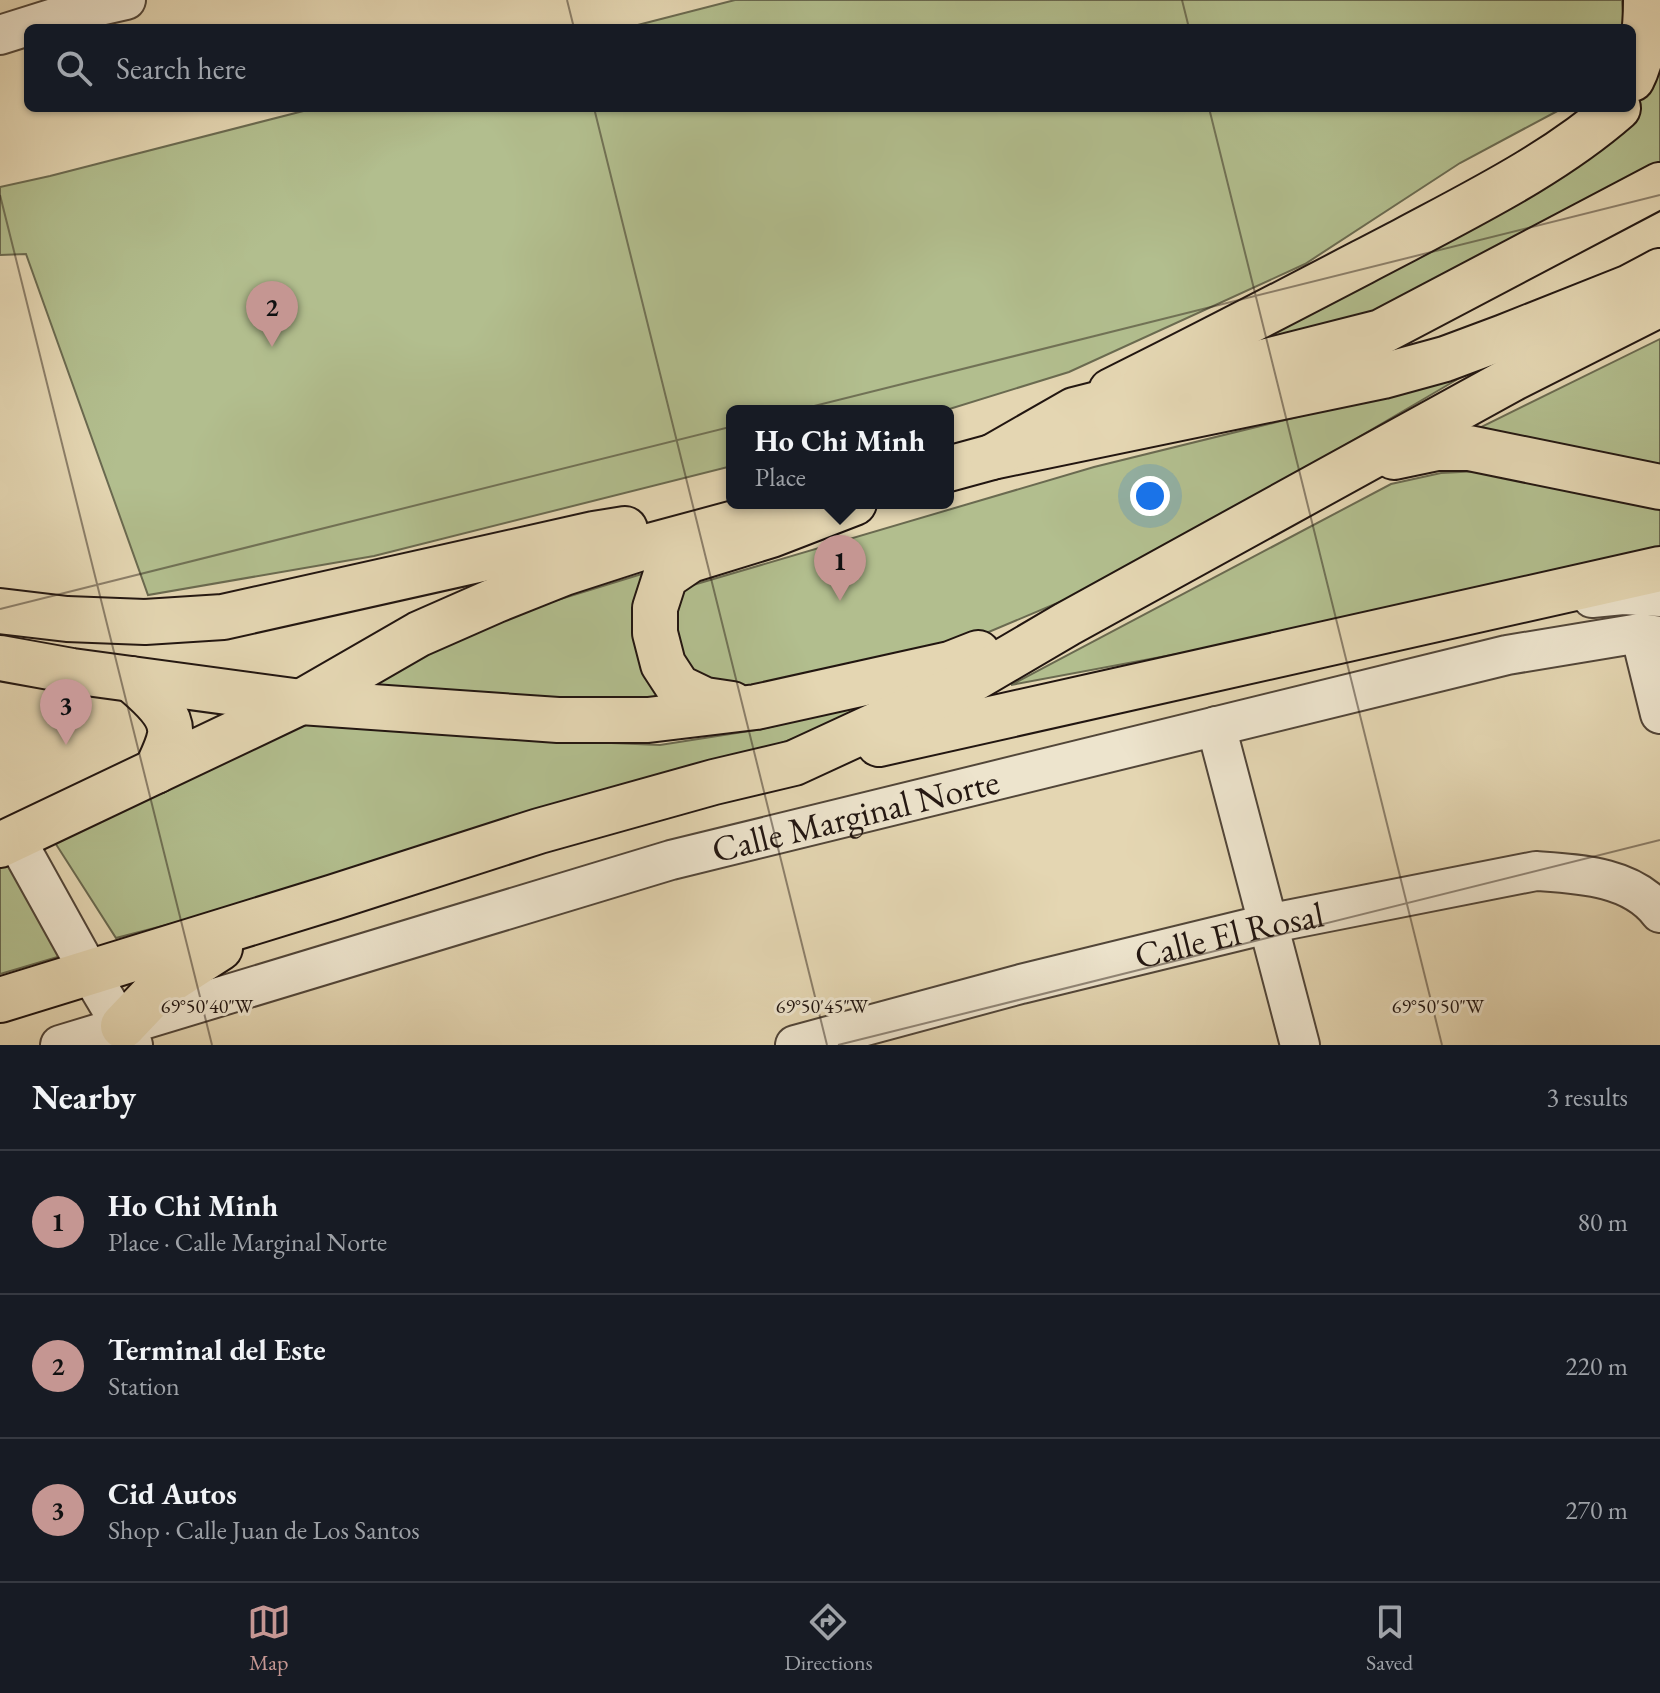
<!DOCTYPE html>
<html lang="en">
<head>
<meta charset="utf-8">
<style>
	body { margin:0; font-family:"EB Garamond",serif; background:#242831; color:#f1f3f6 }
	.you { position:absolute; left:1150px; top:496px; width:28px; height:28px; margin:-20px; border:6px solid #fff; border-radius:50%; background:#1a73e8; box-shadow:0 0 0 12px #1a73e833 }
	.badge { display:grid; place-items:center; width:52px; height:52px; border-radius:50%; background:#c59692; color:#111; font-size:26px; font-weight:700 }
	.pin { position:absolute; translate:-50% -66px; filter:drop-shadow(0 2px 4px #0008) }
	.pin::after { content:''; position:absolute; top:42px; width:28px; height:24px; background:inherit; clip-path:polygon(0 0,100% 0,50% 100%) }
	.popup { position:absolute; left:726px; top:405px; width:228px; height:104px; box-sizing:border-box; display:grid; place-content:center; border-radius:12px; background:#171b24; filter:drop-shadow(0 2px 6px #0005); font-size:26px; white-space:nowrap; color:#9ea1a6 }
	.popup b { font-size:30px; color:#f1f3f6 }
	.popup::after { content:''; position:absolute; left:50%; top:100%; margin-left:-16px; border:16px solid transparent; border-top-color:#171b24 }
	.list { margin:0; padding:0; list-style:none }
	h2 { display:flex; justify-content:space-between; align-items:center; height:104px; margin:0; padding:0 32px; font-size:34px }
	h2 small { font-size:26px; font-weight:400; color:#9ea1a6 }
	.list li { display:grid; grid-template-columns:52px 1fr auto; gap:24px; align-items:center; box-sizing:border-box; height:144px; padding:0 32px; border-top:2px solid #363941 }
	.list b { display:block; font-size:30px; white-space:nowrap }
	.list p { margin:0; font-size:26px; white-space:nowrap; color:#9ea1a6 }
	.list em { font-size:26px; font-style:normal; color:#9ea1a6 }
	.icon { flex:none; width:44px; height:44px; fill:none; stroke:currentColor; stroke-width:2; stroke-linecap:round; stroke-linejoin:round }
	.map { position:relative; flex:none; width:1660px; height:1045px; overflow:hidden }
	.search { position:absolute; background:#171b24; box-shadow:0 2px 6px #0004; left:24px; right:24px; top:24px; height:88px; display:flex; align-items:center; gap:20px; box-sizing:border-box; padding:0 28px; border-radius:12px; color:#9ea1a6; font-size:30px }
	.sheet { height:536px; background:#171b24 }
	nav { display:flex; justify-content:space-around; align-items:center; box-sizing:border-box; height:112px; border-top:2px solid #363941; background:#171b24; font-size:22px; color:#9ea1a6 }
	nav a { display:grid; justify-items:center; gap:4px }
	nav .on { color:#c59692 }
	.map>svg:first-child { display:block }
</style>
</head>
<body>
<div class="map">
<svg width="1660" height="1045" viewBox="0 0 1660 1045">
	<rect width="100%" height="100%" fill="#e4d6b2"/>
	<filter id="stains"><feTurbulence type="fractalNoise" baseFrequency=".0025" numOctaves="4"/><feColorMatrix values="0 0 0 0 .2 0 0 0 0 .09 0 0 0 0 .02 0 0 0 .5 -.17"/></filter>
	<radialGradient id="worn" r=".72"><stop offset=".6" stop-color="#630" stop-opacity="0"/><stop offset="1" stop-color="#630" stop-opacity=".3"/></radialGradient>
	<g fill="#b2be8e" stroke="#6a6a50" stroke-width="2">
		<polygon points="735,0 1622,0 1624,28 626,28"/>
		<polygon points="1660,30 1660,175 1579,219 1256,367 1234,342 1581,150"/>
		<polygon points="315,108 1563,108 1460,163 1305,264 1069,372 943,411 732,411 732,466 374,556 148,595 26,254 0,255 0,187 50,176"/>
		<polygon points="1660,339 1660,468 1475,430"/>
		<polygon points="1463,376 1132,570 1074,596 965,642 737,694 676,660 676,590 1094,467"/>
		<polygon points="1499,470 1660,501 1660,550 1353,621 1011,685 1391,484 1441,473"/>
		<polygon points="645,573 672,704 636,708 352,687 496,619"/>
		<polygon points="901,695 801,736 659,785 267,899 116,938 52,838 288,721 587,742 660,745 762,729"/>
		<polygon points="8,858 61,956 0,974 0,861"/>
	</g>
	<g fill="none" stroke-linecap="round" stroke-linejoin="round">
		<g stroke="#524639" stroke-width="42">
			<g id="minor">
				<polyline points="0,35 73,12 126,0"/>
				<polyline points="1592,598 1623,595 1660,597"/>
				<polyline points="1640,633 1660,714"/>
				<polyline points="1216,726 1300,1045"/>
				<polyline points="15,838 90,973 133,1045"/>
				<path id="s1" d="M60 1045 671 860 1507 655 1640 633 1660 636"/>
				<path id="s2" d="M795 1045 1021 984 1267 924 1536 871C1579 874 1632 876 1660 913"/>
			</g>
		</g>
		<g stroke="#221611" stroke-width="48">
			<g id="major">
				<path d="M1632 79C1644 55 1646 27 1646 0"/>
				<path d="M1111 391C1210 342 1307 291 1405 240 1478 201 1555 163 1618 108"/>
				<polyline points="1394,457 1437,448 1469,448 1660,487"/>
				<polyline points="948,469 992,457 1383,376 1445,359 1504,337 1630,287 1660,271"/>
				<polyline points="0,611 67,619 145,622 223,617 594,534 625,529"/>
				<polyline points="0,658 72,671 301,702 558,720 648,720 756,707 950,664 978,653"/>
				<path d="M131 679C146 693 173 712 170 735 168 747 161 760 156 771"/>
				<polyline points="732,704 705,700 678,687 663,664 655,633 655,608 665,577 690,560 771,535 854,503"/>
				<polyline points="879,744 1660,569"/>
				<polyline points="0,845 301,702 419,634 494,601 564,573 635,550 809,503"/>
				<polyline points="0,1000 334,897 539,831 714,782 794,763 963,685 1067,624 1512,379 1660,304"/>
				<polyline points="123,1026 161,986 220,948"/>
			</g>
		</g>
		<g stroke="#221611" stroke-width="48">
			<polyline id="highway" points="992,457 1074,410 1381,332 1660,185"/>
		</g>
		<use href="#minor" stroke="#ede4cd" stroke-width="38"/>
		<use href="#major" stroke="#e4d6b2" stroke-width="44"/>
		<use href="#highway" stroke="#e4d6b2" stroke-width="44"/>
	</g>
	<path fill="none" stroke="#221611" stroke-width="2" stroke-opacity="0.45" d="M567 0 574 28M1182 0 1189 28M594 108 827 1045M1209 108 1442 1045M0 195 212 1045M0 609 1660 195M838 1045 1660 840"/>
	<g text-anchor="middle" stroke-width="6" stroke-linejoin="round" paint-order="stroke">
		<g font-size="36" fill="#221611" stroke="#ede4cd">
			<text dy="13" stroke="none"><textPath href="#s1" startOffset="828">Calle Marginal Norte</textPath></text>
			<text dy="13" stroke="none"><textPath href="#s2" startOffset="448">Calle El Rosal</textPath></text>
		</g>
	</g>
	<g font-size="20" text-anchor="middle" fill="#221611" stroke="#ede4cd" stroke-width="6" stroke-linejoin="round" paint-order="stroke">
		<text x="207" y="1013">69°50'40"W</text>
		<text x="822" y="1013">69°50'45"W</text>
		<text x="1438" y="1013">69°50'50"W</text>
	</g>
	<rect width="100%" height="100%" filter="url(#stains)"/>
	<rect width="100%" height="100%" fill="url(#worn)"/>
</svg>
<div class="you"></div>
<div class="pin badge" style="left:840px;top:601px">1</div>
<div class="popup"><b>Ho Chi Minh</b>Place</div>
<div class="pin badge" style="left:272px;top:347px">2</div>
<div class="pin badge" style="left:66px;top:745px">3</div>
<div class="search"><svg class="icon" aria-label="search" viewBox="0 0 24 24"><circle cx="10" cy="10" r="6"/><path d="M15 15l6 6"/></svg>Search here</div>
</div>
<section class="sheet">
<h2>Nearby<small>3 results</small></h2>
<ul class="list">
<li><span class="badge">1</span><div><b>Ho Chi Minh</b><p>Place · Calle Marginal Norte</p></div><em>80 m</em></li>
<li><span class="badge">2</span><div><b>Terminal del Este</b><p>Station</p></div><em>220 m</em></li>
<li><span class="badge">3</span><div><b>Cid Autos</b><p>Shop · Calle Juan de Los Santos</p></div><em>270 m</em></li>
</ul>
</section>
<nav>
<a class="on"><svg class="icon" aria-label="map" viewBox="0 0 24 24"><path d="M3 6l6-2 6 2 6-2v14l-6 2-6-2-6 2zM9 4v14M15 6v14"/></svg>Map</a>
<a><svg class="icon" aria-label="directions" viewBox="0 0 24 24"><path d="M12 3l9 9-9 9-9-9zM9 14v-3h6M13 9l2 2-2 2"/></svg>Directions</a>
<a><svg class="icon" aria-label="saved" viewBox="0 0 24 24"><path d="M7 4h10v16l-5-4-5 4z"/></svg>Saved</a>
</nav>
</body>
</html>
